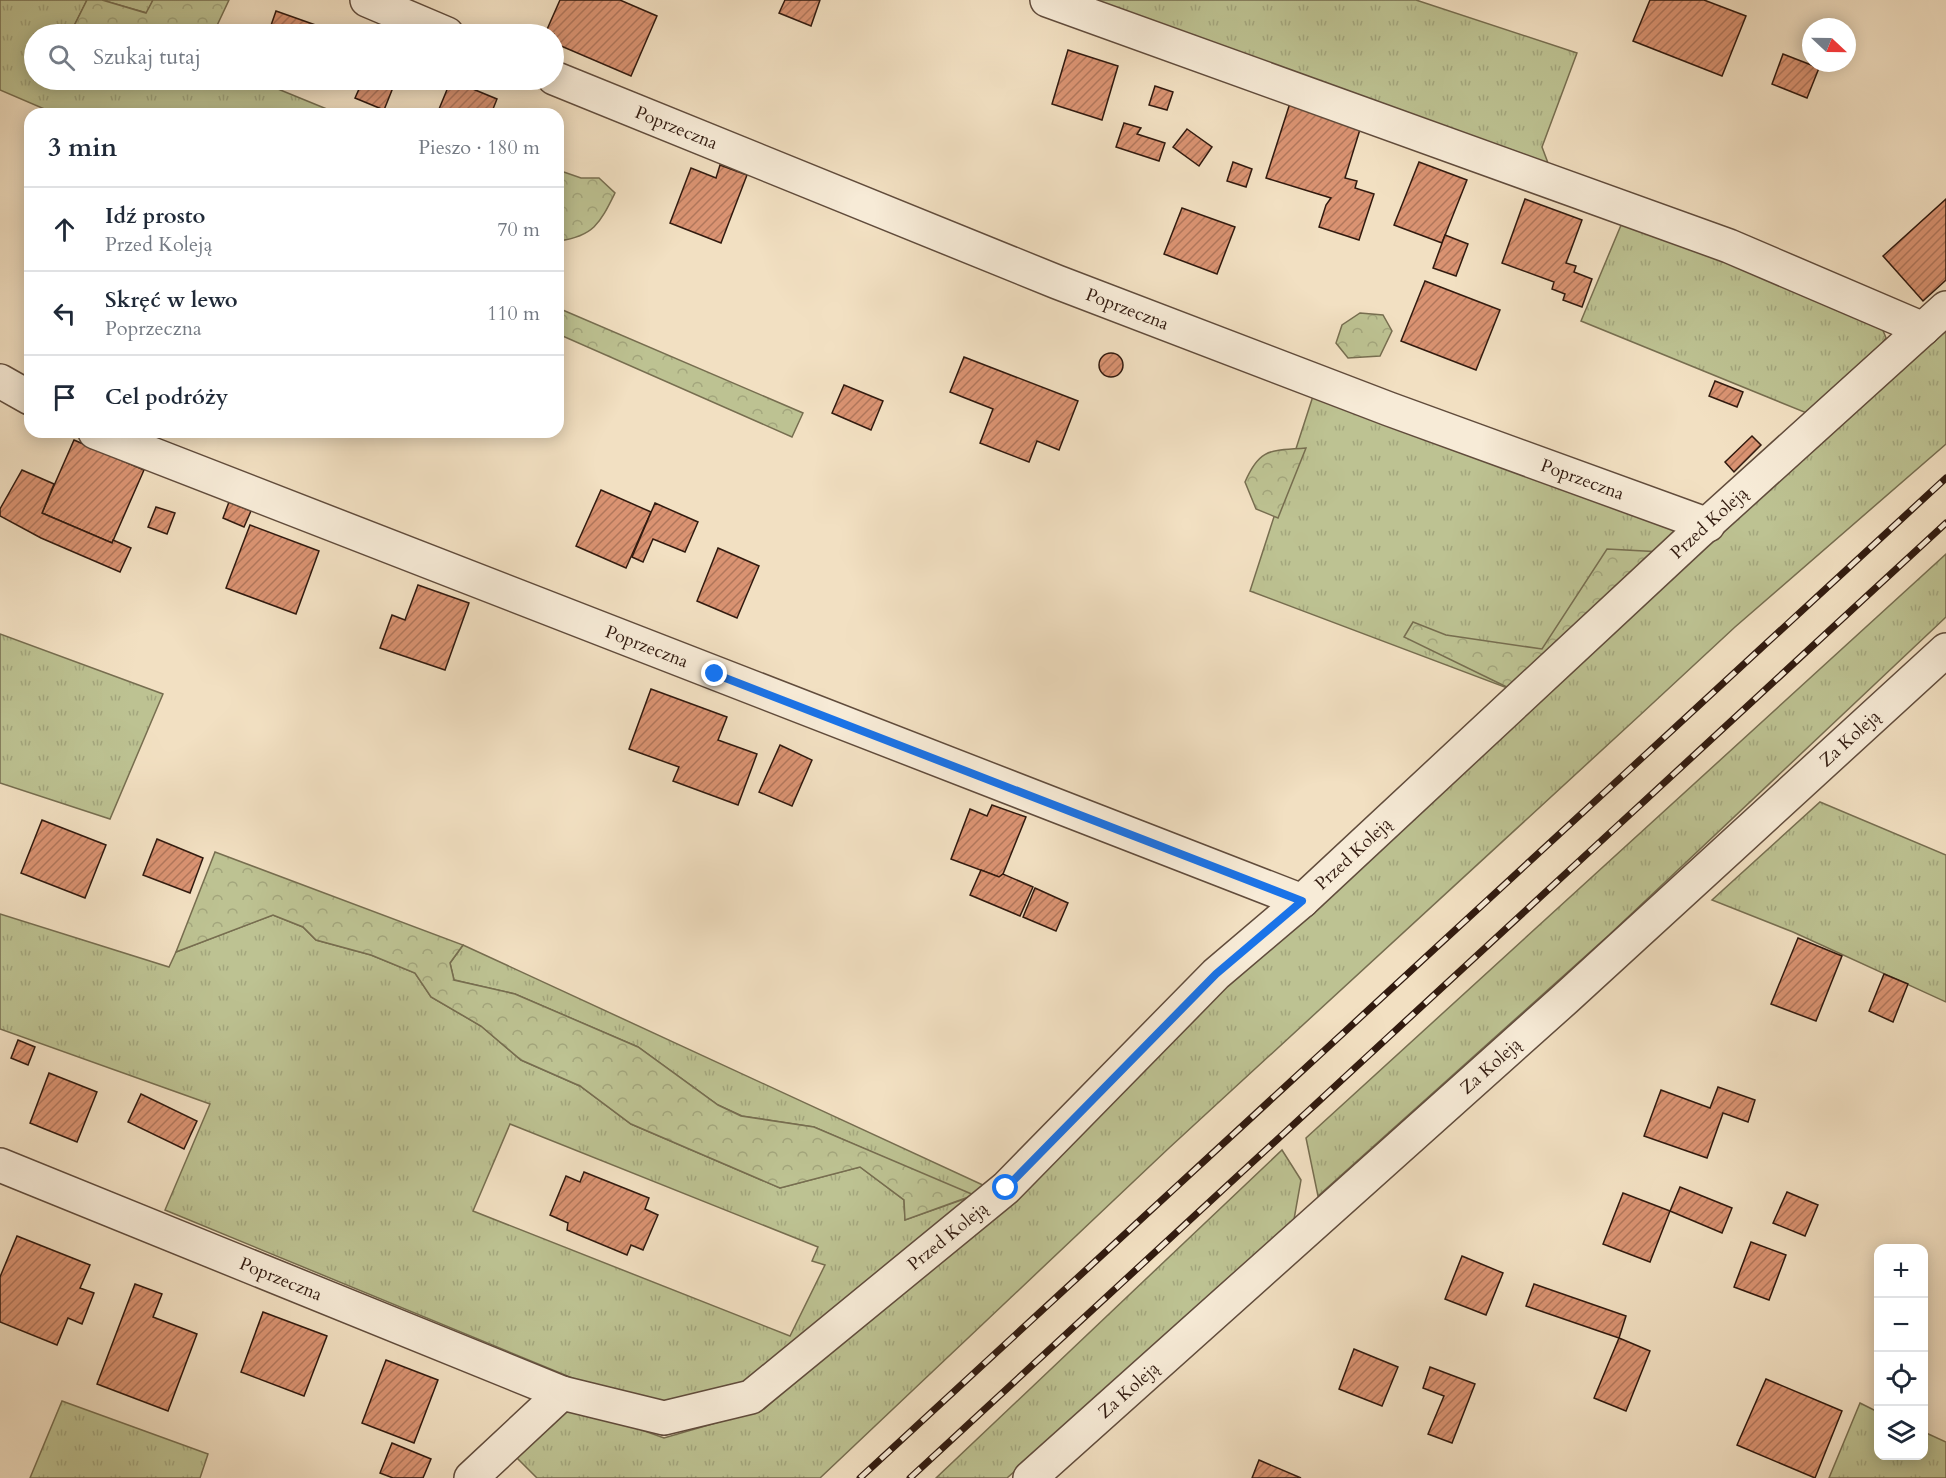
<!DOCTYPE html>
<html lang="pl">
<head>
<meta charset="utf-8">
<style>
	body { margin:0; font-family:Cardo,serif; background:#f6f6f7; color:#1f2937 }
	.controls { position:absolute; right:18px; bottom:18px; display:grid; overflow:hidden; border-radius:12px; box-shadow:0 3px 15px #0003 }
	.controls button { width:54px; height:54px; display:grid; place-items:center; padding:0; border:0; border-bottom:2px solid #e0e1e3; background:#fff; color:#1f2937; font:30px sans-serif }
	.compass { position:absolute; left:1802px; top:18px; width:54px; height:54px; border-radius:50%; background:#fff; box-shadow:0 3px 15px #0003; rotate:112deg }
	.stop { position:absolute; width:18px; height:18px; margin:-14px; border:4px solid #1a73e8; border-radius:50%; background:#fff }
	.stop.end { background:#1a73e8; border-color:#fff; box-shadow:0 2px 6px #0008 }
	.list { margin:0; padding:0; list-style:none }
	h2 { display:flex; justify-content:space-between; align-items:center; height:78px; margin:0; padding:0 24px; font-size:26px }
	h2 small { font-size:20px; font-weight:400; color:#747a83 }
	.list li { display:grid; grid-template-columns:39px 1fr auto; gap:18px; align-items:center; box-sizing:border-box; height:84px; padding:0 24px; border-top:2px solid #e0e1e3 }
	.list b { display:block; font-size:22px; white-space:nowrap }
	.list p { margin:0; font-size:20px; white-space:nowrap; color:#747a83 }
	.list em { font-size:20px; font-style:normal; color:#747a83 }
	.icon { flex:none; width:33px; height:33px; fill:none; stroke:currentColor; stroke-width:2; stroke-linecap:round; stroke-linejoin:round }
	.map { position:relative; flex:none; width:1946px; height:1478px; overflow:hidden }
	.search { position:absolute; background:#fff; box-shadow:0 3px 15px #0003; left:24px; top:24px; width:540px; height:66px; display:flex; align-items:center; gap:15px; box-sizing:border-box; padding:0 21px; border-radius:33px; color:#747a83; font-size:22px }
	.panel { position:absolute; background:#fff; box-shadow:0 3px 15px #0003; left:24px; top:108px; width:540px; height:330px; border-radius:18px }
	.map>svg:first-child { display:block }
</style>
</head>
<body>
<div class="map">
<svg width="1946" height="1478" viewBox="0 0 1946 1478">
	<defs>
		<pattern id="grass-tufts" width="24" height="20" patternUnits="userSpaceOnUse" patternTransform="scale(1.5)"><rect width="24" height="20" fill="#bdc292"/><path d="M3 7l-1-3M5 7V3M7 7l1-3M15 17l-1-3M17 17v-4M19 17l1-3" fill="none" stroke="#a3a67d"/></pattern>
		<pattern id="forest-crowns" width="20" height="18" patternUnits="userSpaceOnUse" patternTransform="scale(1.5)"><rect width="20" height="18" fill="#bdc292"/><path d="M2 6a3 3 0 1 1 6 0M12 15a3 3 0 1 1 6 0" fill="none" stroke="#a3a67d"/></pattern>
		<pattern id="building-hatch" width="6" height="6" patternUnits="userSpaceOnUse" patternTransform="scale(1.5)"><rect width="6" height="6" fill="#da9372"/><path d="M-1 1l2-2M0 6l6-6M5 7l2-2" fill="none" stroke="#b1775c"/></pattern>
	</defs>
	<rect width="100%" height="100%" fill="#f2e0c2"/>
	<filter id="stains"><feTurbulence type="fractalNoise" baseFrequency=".00333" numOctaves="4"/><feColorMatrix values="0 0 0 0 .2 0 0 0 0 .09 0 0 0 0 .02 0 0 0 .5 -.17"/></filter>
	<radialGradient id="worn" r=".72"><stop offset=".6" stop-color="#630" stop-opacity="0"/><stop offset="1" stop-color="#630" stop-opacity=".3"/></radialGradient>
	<g fill="url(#grass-tufts)" stroke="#776e50" stroke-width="1.5" fill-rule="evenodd">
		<polygon points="0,0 87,0 74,26 89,34 34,34 34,80 176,80 188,86 191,80 256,80 339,114 56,114 0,90"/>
		<polygon points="102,0 153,0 147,13"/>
		<polygon points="1091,0 1416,0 1577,53 1542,147 1548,163"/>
		<polygon points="1624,218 1880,323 1886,338 1870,360 1809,414 1581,321"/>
		<polygon points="1946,327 1946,444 1735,627 1639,716 1169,1148 820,1478 537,1478 510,1451 566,1403 664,1438 764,1409"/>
		<polygon points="1314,393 1686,523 1515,691 1250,591"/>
		<polygon points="1946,554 1946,617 1609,935 1318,1196 1306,1138"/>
		<polygon points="0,634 163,694 110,819 0,783"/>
		<polygon points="1820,802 1946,855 1946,1002 1793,932 1712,900"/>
		<path d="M0 914 169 967 176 952 273 915 303 927 316 940 371 955 415 973 431 997 481 1026 521 1060 580 1086 631 1124 780 1188 860 1167 904 1200 905 1220 973 1196 814 1127 742 1116 718 1105 638 1047 515 994 454 980 450 963 463 945 985 1186 801 1349 725 1392 694 1401H652L616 1396 165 1210 210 1104 0 1029ZM510 1124 818 1247 812 1261 825 1265 790 1336 473 1211Z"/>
		<polygon points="1282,1150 1301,1180 1293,1225 1007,1478 936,1478"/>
		<polygon points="62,1401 208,1454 200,1478 30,1478"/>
		<polygon points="1860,1403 1878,1412 1878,1456 1924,1456 1924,1432 1946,1442 1946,1478 1829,1478"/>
	</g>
	<g fill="url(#forest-crowns)" stroke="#776e50" stroke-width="1.5">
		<polygon points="87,0 102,0 146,13 153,0 229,0 213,34 89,34 74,26"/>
		<path d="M558 170 581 178H599L615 193C600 223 594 236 559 241Z"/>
		<polygon points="558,308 803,413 792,437 558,334"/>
		<polygon points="1360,313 1383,315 1392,331 1380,356 1348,358 1336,343 1342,325"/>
		<path d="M1306 448 1278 518 1256 509 1245 482C1260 447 1271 451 1306 448Z"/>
		<polygon points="1607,549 1662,552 1515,691 1404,637 1413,622 1446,635 1542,649"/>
		<polygon points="215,852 463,945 450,963 454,980 515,994 638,1047 718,1105 741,1116 814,1127 974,1195 905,1220 904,1200 860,1167 780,1188 631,1124 580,1086 521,1060 481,1026 431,997 415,973 371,955 316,940 303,927 273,915 176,952"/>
	</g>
	<g fill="url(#building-hatch)" stroke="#311a0f" stroke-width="1.5">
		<polygon points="560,0 620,0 657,16 631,76 554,43 554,34 545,34"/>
		<polygon points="785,0 820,0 811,26 779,13"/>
		<polygon points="1650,0 1704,0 1746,16 1722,76 1633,41"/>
		<polygon points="276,11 341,34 268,34"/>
		<polygon points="1068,50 1118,66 1102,120 1052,104"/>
		<polygon points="1783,54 1819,68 1807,98 1772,84"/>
		<polygon points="363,80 396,80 384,110 355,98"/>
		<polygon points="451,80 497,99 491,114 437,114"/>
		<polygon points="1155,86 1173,92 1167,110 1149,105"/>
		<polygon points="1291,100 1362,123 1345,178 1357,181 1355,188 1374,194 1359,240 1319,227 1326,205 1331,198 1266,178"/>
		<polygon points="1124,123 1141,128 1137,134 1165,143 1159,161 1116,147"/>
		<polygon points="1187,129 1212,147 1199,166 1173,147"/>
		<polygon points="1233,162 1252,169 1246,187 1227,181"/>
		<polygon points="1419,162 1467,180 1442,243 1394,225"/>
		<polygon points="720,165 747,175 721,243 670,223 691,168 716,178"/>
		<polygon points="1525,199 1582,220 1566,263 1576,266 1574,272 1592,279 1582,307 1563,300 1565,294 1552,289 1554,282 1502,263"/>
		<polygon points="1946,199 1946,280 1923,301 1883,256"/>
		<polygon points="1182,208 1235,227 1217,274 1164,254"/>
		<polygon points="1445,235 1468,244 1456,276 1433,268"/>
		<polygon points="1425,281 1500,310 1476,370 1401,341"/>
		<circle cx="1111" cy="365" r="12"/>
		<polygon points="964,357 1078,401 1059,450 1037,441 1029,462 980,443 993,409 950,392"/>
		<polygon points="1715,381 1743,392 1737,407 1709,396"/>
		<polygon points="844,385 883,401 871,430 832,413"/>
		<polygon points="1752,436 1761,445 1734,472 1725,462"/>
		<polygon points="74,440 144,470 112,543 42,513"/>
		<polygon points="22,470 54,484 42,513 112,543 113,540 131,548 120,572 41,538 0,516 0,509"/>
		<polygon points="601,490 651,512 626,568 576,546"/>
		<polygon points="229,502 251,511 244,527 223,518"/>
		<polygon points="655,503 698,522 685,552 653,539 643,562 632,557"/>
		<polygon points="156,507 175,513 167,534 148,527"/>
		<polygon points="250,525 319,551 296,614 226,588"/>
		<polygon points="718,548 759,566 737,618 697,601"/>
		<polygon points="418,585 469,603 445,670 380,648 392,615 405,620"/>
		<polygon points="651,689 727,717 718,740 757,754 738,805 673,781 679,767 629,749"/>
		<polygon points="780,745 812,760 792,806 759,792"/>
		<polygon points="992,805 1026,817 1003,874 999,877 951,859 970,809 987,816"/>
		<polygon points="42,820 106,845 85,898 21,873"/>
		<polygon points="157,839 203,858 190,893 143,875"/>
		<polygon points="981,870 999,877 1003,874 1033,887 1020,916 970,895"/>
		<polygon points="1035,888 1068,903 1056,931 1023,917"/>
		<polygon points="1798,938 1842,956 1816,1021 1771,1004"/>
		<polygon points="1884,974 1908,984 1893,1022 1869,1011"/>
		<polygon points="18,1040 35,1047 28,1065 11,1058"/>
		<polygon points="49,1073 97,1092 77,1142 30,1123"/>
		<polygon points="1718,1087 1755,1100 1748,1122 1723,1113 1707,1158 1644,1136 1661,1090 1710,1108"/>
		<polygon points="141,1094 197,1121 184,1149 128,1122"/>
		<polygon points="584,1172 649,1198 645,1209 658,1215 643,1250 631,1245 627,1255 567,1230 568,1223 550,1215 566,1176 580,1182"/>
		<polygon points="1680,1187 1732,1208 1722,1233 1670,1211"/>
		<polygon points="1787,1192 1818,1205 1805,1236 1773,1223"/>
		<polygon points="1623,1193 1670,1211 1650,1262 1603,1244"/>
		<polygon points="17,1236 90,1265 80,1288 94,1293 82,1324 68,1318 57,1345 0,1322 0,1277"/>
		<polygon points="1751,1242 1786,1255 1769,1300 1734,1287"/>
		<polygon points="1462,1256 1503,1273 1486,1315 1445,1299"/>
		<polygon points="135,1284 162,1294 153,1317 197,1334 168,1411 97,1384"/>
		<polygon points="1534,1284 1626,1316 1619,1338 1526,1306"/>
		<polygon points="263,1312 327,1336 304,1396 241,1372"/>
		<polygon points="1619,1338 1650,1351 1626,1411 1594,1398"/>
		<polygon points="1354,1349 1398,1367 1382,1406 1339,1389"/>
		<polygon points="386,1360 438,1380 414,1443 362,1423"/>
		<polygon points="1430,1367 1475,1384 1452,1443 1428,1434 1444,1396 1423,1388"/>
		<polygon points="1766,1379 1842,1411 1815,1478 1737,1445"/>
		<polygon points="392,1443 431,1459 423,1478 393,1478 380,1473"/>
		<polygon points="1259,1460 1301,1478 1252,1478"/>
	</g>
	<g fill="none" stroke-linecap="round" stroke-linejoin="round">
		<g stroke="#614c3c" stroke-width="36">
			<g id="street">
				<polyline points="367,0 447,34"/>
				<polyline points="1047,0 1729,246 1923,329"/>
				<path id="s1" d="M554 78 1057 282 1389 409 1708 525"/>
				<polyline points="0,381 30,398"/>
				<path id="s2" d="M95 432 1302 901"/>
				<path id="s3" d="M0 1165 562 1393"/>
				<path id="s4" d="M471 1478 562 1393 664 1418 751 1397 1006 1188 1216 974 1302 901 1695 535 1946 308"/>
				<path id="s5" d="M1030 1478 1565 999 1946 650"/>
			</g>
		</g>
		<use href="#street" stroke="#f7ebd7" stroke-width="33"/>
		<g stroke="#311a0f" stroke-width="7">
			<g id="rail">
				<polyline points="860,1478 1946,478"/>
				<polyline points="910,1478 1946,523"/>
			</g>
		</g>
		<use href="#rail" stroke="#f7ebd7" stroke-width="4.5" stroke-dasharray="14" stroke-linecap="butt"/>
	</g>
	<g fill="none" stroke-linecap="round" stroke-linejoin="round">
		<polyline stroke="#1a73e8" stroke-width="8" points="715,674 1302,901 1216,974 1006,1188"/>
	</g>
	<g text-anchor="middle" stroke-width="4.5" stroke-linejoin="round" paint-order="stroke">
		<g font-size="18" fill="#311a0f" stroke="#f7ebd7">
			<text dy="6" stroke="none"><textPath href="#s1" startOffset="132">Poprzeczna</textPath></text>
			<text dy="6" stroke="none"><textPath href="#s1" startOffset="618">Poprzeczna</textPath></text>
			<text dy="6" stroke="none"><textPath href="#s1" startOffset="1104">Poprzeczna</textPath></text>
			<text dy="6" stroke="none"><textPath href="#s4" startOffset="1617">Przed Koleją</textPath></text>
			<text dy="6" stroke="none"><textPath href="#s2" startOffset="592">Poprzeczna</textPath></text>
			<text dy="6" stroke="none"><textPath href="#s5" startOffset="1104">Za Koleją</textPath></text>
			<text dy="6" stroke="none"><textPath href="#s4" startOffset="1131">Przed Koleją</textPath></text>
			<text dy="6" stroke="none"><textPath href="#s5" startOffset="618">Za Koleją</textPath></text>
			<text dy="6" stroke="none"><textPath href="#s4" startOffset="573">Przed Koleją</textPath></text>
			<text dy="6" stroke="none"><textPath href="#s3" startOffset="303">Poprzeczna</textPath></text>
			<text dy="6" stroke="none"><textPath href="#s5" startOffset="132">Za Koleją</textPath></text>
		</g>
	</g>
	<rect width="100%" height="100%" filter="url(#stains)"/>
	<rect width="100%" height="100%" fill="url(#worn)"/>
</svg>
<div class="controls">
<button>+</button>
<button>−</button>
<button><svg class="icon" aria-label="locate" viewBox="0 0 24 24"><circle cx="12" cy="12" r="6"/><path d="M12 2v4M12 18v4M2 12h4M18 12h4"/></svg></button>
<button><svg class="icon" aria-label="layers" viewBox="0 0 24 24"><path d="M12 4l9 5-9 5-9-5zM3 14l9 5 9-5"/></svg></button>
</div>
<svg class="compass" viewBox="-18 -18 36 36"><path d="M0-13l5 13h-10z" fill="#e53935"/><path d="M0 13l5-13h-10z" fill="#747a83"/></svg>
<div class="stop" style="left:1006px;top:1188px"></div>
<div class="stop end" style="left:715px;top:674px"></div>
<div class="search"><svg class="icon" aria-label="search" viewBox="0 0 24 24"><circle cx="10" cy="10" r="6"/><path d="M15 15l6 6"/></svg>Szukaj tutaj</div>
<section class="panel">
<h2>3 min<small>Pieszo · 180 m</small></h2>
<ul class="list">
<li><svg class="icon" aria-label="ahead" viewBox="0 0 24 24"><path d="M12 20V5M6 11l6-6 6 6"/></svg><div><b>Idź prosto</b><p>Przed Koleją</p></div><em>70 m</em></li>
<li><svg class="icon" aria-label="left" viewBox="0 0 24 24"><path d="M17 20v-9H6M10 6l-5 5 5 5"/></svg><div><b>Skręć w lewo</b><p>Poprzeczna</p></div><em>110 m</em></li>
<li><svg class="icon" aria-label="arrive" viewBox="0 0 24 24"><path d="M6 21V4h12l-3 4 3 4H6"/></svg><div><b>Cel podróży</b></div></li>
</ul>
</section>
</div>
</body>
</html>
